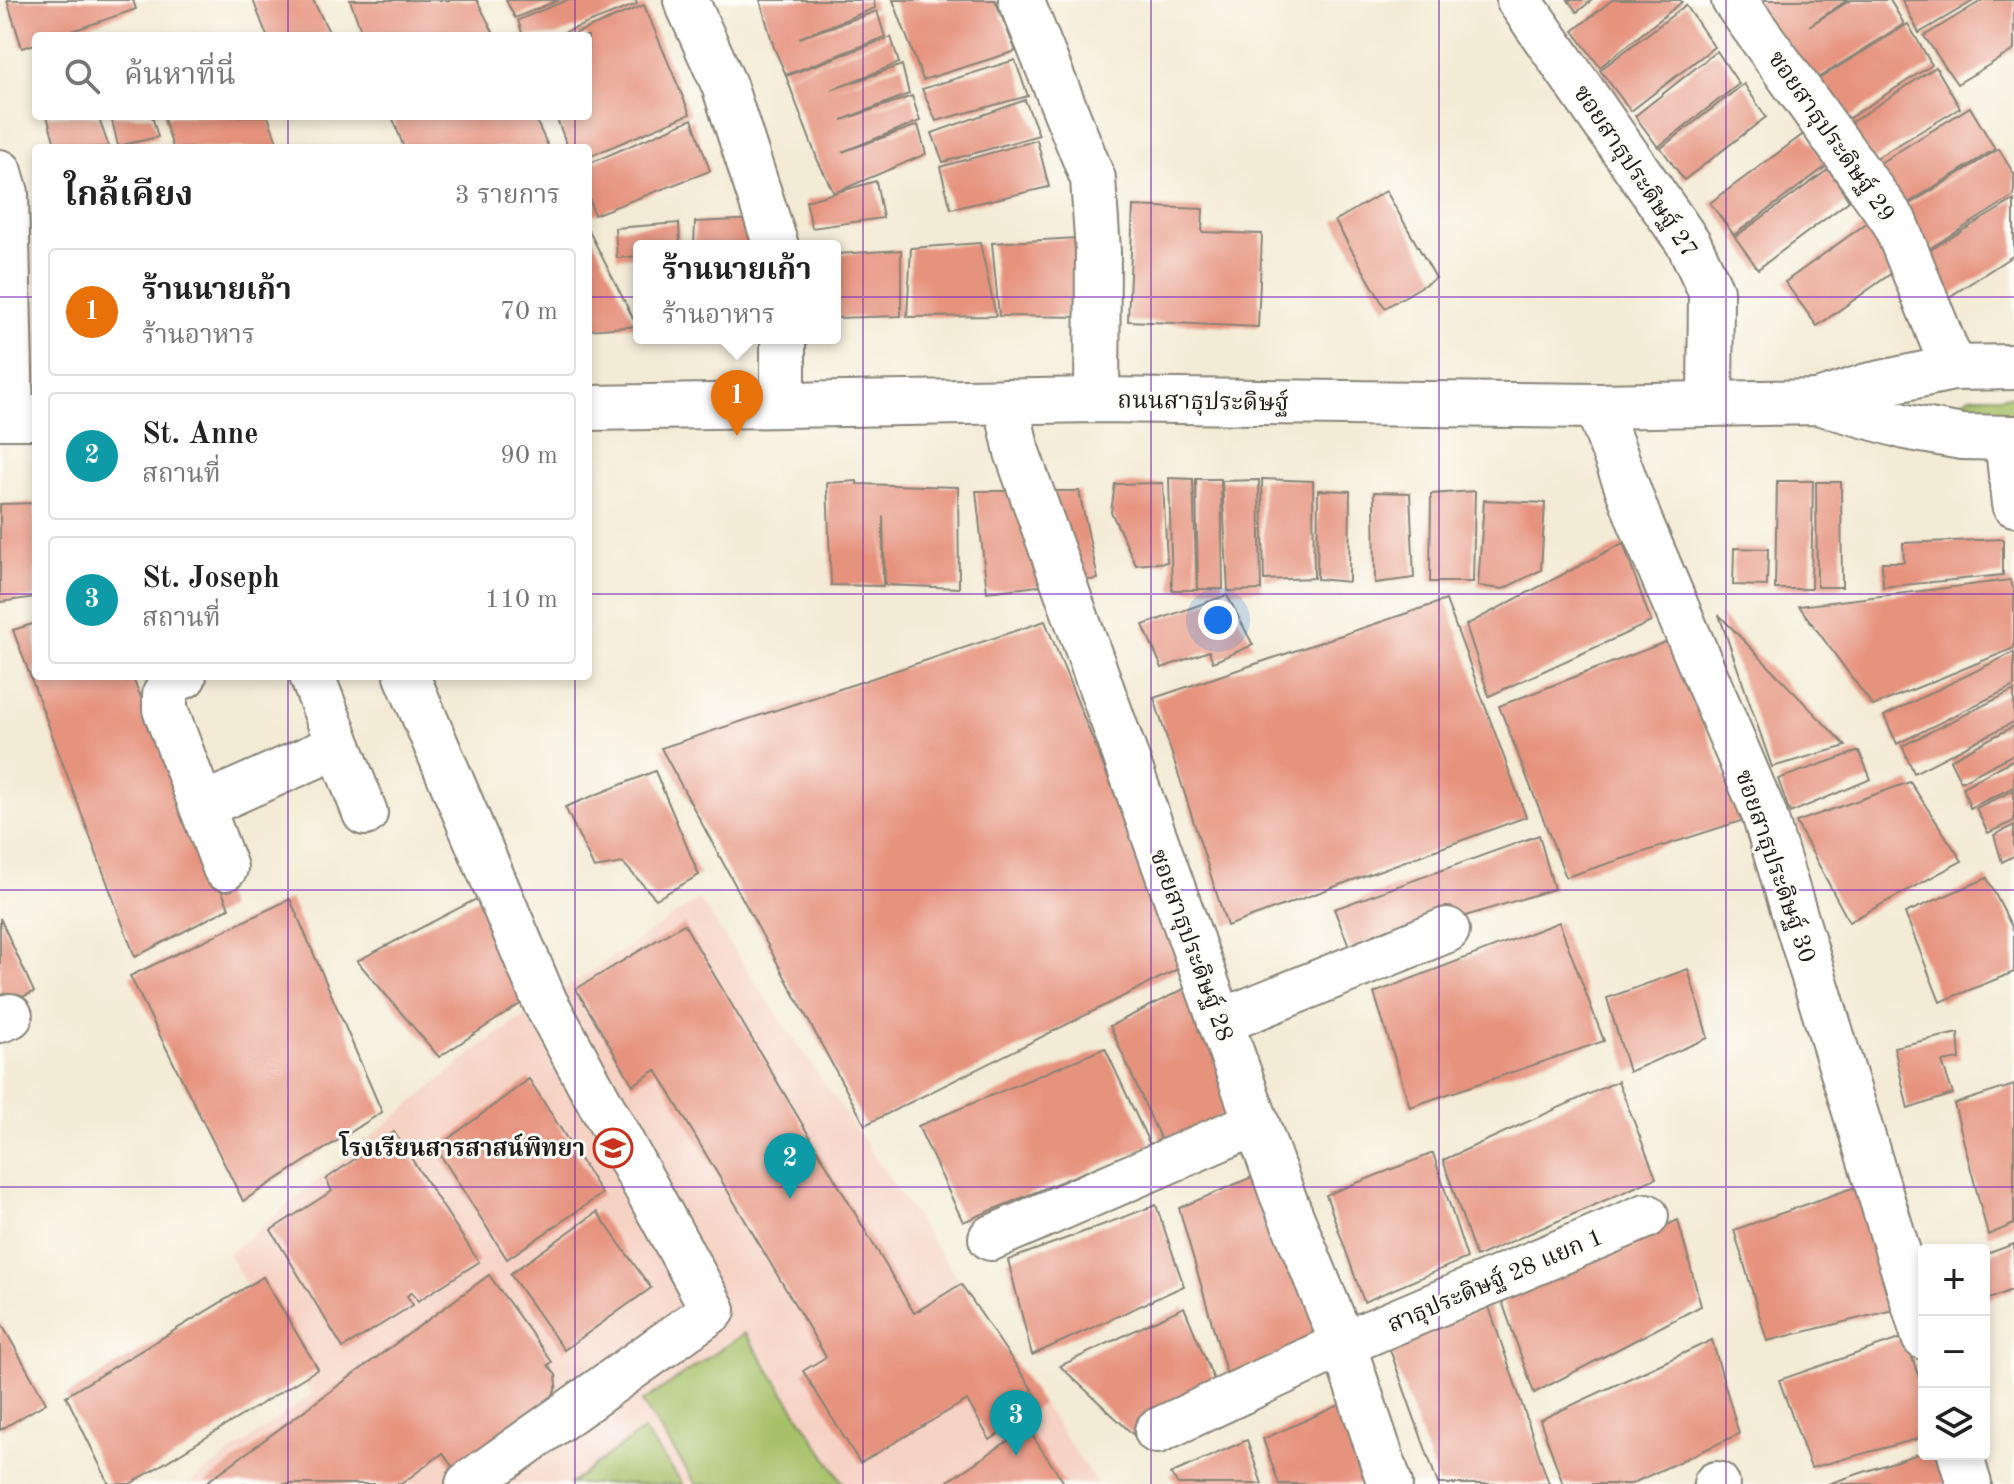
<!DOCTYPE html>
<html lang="th">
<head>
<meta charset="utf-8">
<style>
	body { margin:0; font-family:"Old Standard TT","Noto Serif Thai",serif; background:#f6f6f6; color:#222 }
	.controls { position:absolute; right:24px; bottom:24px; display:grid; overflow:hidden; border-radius:8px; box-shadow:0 4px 12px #0003 }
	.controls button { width:72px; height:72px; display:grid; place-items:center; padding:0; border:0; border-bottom:2px solid #e0e0e0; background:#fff; color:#222; font:40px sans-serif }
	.you { position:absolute; left:1218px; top:620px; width:28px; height:28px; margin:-20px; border:6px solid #fff; border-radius:50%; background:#1a73e8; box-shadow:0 0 0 12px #1a73e833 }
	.badge { display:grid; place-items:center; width:52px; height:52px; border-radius:50%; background:#c8321e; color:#fff; font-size:26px; font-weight:700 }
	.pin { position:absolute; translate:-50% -66px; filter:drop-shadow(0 2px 4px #0008) }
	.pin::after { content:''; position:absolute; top:42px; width:28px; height:24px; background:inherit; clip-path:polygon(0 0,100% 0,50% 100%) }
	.popup { position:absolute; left:633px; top:240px; width:208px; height:104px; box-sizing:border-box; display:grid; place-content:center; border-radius:8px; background:#fff; filter:drop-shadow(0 2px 6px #0005); font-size:26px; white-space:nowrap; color:#767676 }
	.popup b { font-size:30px; color:#222 }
	.popup::after { content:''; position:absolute; left:50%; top:100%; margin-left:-16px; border:16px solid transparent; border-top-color:#fff }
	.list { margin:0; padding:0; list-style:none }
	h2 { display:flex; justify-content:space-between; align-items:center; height:104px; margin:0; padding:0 32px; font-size:34px }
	h2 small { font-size:26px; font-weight:400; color:#767676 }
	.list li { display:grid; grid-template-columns:52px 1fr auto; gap:24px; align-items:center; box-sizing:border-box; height:128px; margin:0 16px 16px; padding:0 16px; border:2px solid #e0e0e0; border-radius:8px }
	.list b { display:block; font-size:30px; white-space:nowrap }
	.list p { margin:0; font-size:26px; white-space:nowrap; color:#767676 }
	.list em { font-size:26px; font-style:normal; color:#767676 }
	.icon { flex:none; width:44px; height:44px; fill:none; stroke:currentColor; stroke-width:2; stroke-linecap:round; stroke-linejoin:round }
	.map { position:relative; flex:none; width:2014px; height:1484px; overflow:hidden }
	.search { position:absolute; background:#fff; box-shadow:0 4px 12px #0003; left:32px; top:32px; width:560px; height:88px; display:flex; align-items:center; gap:20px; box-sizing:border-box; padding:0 28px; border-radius:8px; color:#767676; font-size:30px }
	.panel { position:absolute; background:#fff; box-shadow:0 4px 12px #0003; left:32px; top:144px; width:560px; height:536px; border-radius:8px }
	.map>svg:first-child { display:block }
</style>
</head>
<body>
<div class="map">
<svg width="2014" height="1484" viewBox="0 0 2014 1484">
	<rect width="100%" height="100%" fill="#fdfcf7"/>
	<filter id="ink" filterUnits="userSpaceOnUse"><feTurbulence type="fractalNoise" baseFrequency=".0125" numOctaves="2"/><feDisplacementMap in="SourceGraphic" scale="16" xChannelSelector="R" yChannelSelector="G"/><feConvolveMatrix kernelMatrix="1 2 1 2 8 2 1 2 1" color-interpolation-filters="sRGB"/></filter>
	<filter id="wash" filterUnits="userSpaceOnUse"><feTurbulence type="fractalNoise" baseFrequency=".006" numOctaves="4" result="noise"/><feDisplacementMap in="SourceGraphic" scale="32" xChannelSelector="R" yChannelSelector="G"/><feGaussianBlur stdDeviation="1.8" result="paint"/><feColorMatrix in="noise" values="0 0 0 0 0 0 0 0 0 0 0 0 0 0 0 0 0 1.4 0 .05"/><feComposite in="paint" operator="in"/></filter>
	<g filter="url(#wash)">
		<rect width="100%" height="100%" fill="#f3ebd5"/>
		<polygon fill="#f6d2c4" points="699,899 1097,1484 189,1484 312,1394 228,1254 485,1043"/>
		<g fill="#a6c067" stroke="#616e42" stroke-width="2">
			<polygon points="1970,396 2014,396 2014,414 1962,415 1955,406"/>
			<polygon points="745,1333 843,1483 841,1484 696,1484 642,1402"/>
			<polygon points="643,1430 683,1484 570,1484"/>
		</g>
		<g id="blocks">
			<g fill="#e6937e">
				<polygon points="7,0 133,0 136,9 58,36 36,36 36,44 22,48"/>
				<polygon points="253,0 313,0 329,32 317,36 267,36"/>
				<polygon points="350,0 477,0 495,36 363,36"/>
				<polygon points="506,0 559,0 515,18"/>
				<polygon points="567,0 636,0 637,4 555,36 523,36 518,20"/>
				<polygon points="760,0 874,0 875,8 799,38 877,11 885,37 786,75 774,48"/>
				<polygon points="893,0 995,0 1016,51 923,80"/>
				<polygon points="1568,0 1592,0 1577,12"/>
				<polygon points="1612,0 1680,0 1682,2 1600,67 1573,31"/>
				<polygon points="1755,0 1847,0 1809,26 1851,0 1890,0 1904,24 1802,88"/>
				<polygon points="1902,0 1975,0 1919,33"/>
				<polygon points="1983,0 2014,0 2014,50 1957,84 1924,36"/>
				<polygon points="644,5 690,114 588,157 588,148 568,148 556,116 588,116 588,36 569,36"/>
				<polygon points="1686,5 1714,47 1631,111 1600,70"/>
				<polygon points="1908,24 1932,65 1830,130 1804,88"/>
				<polygon points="891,37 899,63 831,90 902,65 909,94 842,120 912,96 920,121 842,152 918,125 926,154 834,193 818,161 786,76"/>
				<polygon points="1717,51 1739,84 1658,147 1635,116"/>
				<polygon points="1015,60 1028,96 936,121 922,89"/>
				<polygon points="1936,67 1960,108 1861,167 1838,131"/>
				<polygon points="1744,84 1766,117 1684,180 1661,148"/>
				<polygon points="1025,100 1039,135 943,162 932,133"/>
				<polygon points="1970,107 1995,149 1892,213 1867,171"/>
				<polygon points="47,116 98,116 109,147 56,148"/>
				<polygon points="111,116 152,116 158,137 118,146"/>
				<polygon points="163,116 268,116 279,148 173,148"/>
				<polygon points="392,116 534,116 549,148 404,148"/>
				<polygon points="692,119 710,171 594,215 588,194 588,164"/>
				<polygon points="1805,133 1828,165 1734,235 1710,203"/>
				<polygon points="1037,140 1049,187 951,209 940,167"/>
				<polygon points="1999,149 2014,174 2014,196 1921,254 1895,213"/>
				<polygon points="1829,169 1849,201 1758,269 1735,237"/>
				<polygon points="876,181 883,218 812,228 806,201"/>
				<polygon points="1386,191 1436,278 1385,308 1335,221"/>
				<polygon points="2014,200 2014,255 1949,297 1922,255"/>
				<polygon points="1133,206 1203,209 1202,232 1262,234 1258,327 1128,321"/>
				<polygon points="759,219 761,246 694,246 695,222"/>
				<polygon points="1871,220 1903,265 1817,326 1785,282"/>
				<polygon points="679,223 680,246 639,246 639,256 617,258 615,228"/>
				<polygon points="588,229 637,326 588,330"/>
				<polygon points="1077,238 1086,317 999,316 992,243"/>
				<polygon points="980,243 996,316 907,317 911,248"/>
				<polygon points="901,250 901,316 835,318 837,254"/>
				<polygon points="1169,478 1193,479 1197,590 1172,590"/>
				<polygon points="1196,479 1221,479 1223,589 1198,589"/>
				<polygon points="1262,479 1313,481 1314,578 1264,580"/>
				<polygon points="1259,480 1261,590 1228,591 1222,481"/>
				<polygon points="857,481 857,484 958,487 959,588 885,585 883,516 883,586 831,585 827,483"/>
				<polygon points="1777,481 1813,481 1811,589 1775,589"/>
				<polygon points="1816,482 1841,482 1842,587 1817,587"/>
				<polygon points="1163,483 1167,562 1136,565 1111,512 1115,484"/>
				<polygon points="1318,490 1350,491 1349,582 1317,579"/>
				<polygon points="976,491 1079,491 1098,579 987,592"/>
				<polygon points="1475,491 1473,582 1430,582 1431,494"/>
				<polygon points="1374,492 1410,493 1414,578 1375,583"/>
				<polygon points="1484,500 1545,503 1541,570 1503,589 1478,586"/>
				<polygon points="35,503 36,597 0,602 0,504"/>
				<polygon points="2003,539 2003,575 1883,587 1882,562 1904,562 1903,543"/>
				<polygon points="1623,543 1651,622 1489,696 1466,625"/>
				<polygon points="1734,548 1768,549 1767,586 1733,585"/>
				<polygon points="2010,580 2014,590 2014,648 1873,706 1799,606"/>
				<polygon points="1227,595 1253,645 1213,662 1209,651 1162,668 1143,625"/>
				<polygon points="1446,600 1526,817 1227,926 1154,698"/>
				<polygon points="1719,615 1846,746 1772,767"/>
				<polygon points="1045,621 1184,966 865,1125 661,748"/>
				<polygon points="36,623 36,676 132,676 229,908 135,957 13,630"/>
				<polygon points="1668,641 1744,820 1566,877 1499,706"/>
				<polygon points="2014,652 2014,686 1897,744 1884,716"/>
				<polygon points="2014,690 2014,722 1914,773 1902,746"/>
				<polygon points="2014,726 2014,754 1961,782 1950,760"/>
				<polygon points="1859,751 1871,779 1790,813 1778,779"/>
				<polygon points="2014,759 2014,787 1970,808 1963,787"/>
				<polygon points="655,771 699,875 656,899 623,863 594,868 565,807"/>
				<polygon points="1910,782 1962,861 1849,922 1796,822"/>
				<polygon points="2014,790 2014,821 1988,833 1976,808"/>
				<polygon points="2014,825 2014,856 2002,862 1994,835"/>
				<polygon points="1539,835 1554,889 1351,951 1334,909"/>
				<polygon points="1987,878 2014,931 2014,972 1940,1002 1905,913"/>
				<polygon points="482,896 531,997 439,1057 357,961"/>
				<polygon points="290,899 382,1112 243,1201 130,976"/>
				<polygon points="0,918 34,992 0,1006"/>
				<polygon points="1559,922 1604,1041 1410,1107 1374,993"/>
				<polygon points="684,924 914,1313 961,1284 1042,1404 990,1440 967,1400 860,1463 803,1371 826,1357 656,1070 633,1085 576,989"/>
				<polygon points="1688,969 1708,1038 1629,1072 1607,998"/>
				<polygon points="1192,985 1241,1107 1162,1143 1110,1026"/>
				<polygon points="1958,1033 1960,1059 1942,1062 1953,1094 1908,1109 1894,1047"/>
				<polygon points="1105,1048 1150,1145 963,1222 918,1126"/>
				<polygon points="529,1079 602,1194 507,1259 436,1148"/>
				<polygon points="1618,1081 1656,1178 1476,1257 1443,1160"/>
				<polygon points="2014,1085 2014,1224 1988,1235 1954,1104"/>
				<polygon points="394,1132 479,1262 418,1301 412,1292 407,1296 413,1305 343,1348 271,1230 332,1191 326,1179"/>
				<polygon points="1433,1153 1467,1258 1364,1302 1326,1195"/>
				<polygon points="1252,1177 1320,1333 1228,1379 1179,1208"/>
				<polygon points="1858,1186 1901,1308 1767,1341 1734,1230"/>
				<polygon points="1156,1205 1184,1286 1032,1355 1008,1260"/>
				<polygon points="597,1212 651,1288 564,1350 510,1274"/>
				<polygon points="1678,1220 1701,1306 1534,1393 1502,1301"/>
				<polygon points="2014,1244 2014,1289 1984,1301 1984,1255"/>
				<polygon points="489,1275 552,1362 548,1365 556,1375 557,1385 548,1407 457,1474 443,1453 401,1484 204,1484"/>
				<polygon points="263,1277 318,1369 130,1484 109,1484 66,1396"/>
				<polygon points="1184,1307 1217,1387 1138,1439 1060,1366"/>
				<polygon points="1489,1307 1549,1484 1438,1484 1389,1347"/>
				<polygon points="0,1321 46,1403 0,1430"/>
				<polygon points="1905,1337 1924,1392 1924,1437 1811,1468 1779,1380"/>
				<polygon points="1712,1340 1739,1434 1631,1484 1563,1484 1540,1420"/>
				<polygon points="1344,1403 1372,1484 1279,1484 1263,1439"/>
				<polygon points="1027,1428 1065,1484 944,1484"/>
				<polygon points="1247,1440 1262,1484 1178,1484 1170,1474"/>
				<polygon points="1924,1452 1924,1454 1938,1454 1948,1484 1828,1484"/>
			</g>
		</g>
	</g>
	<g filter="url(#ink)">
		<use href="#blocks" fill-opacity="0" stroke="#888478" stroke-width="2"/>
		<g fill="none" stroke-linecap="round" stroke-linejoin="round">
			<g stroke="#888478" stroke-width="48">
				<g id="minor">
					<polyline points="686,0 724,85 776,246"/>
					<polyline points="1021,0 1093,179 1098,251 1097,400"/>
					<polyline points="1519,0 1689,244 1711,291 1710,404"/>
					<polyline points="1734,0 1894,221 1953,368"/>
					<polyline points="0,172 6,193 11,417"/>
					<polyline points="783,338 783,404"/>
					<polyline points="1006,401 1017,452 1282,1194 1343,1344 1390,1484"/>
					<polyline points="1597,406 1639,519 1764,814 1924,1337"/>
					<polyline points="2007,438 2014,504"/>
					<polyline points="184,676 172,681 165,694 165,709 225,868"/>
					<polyline points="312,676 365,813"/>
					<polyline points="407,676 545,1002 713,1310 468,1484"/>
					<polyline points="202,806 338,746"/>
					<polyline points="0,1020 10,1016"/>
					<polyline points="1220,1022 1447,930"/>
					<polyline points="991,1238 1256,1123"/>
					<polyline points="1157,1431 1343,1344 1646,1216"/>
					<polyline points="1960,1454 1969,1484"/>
					<polyline points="1716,1484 1717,1484"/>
				</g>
			</g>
			<g stroke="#888478" stroke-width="48">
				<g id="major">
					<polyline points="1818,402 1867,386 1953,368 2014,367"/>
					<polyline points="588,408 1097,400 1597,406 1818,402 1906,427 1962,437 2014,438"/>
					<polyline points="0,417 36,417"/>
				</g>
			</g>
			<use href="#minor" stroke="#fff" stroke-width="44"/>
			<use href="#major" stroke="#fff" stroke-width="44"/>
		</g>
	</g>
	<path fill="none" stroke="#7b2cbf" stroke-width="2" stroke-opacity="0.55" d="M288 0V36M575 0V36M863 0V1484M1151 0V1484M1439 0V1484M1726 0V1484M288 116V148M575 116V148M0 297H36M588 297H2014M0 594H36M588 594H2014M288 676V1484M575 676V1484M0 890H2014M0 1187H2014"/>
	<defs>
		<g id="school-ring" transform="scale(2)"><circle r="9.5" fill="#fdfcf7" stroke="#c8321e" stroke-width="1.5"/><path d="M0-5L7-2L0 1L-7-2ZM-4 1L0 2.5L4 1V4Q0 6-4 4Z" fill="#c8321e"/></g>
	</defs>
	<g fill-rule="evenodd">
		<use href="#school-ring" x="613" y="1148"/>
	</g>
	<g text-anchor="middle" stroke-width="6" stroke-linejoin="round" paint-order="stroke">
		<g font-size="24" fill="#1c1c1c" stroke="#fdfcf7">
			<text transform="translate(1832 136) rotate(55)" y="8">ซอยสาธุประดิษฐ์ 29</text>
			<text transform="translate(1636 171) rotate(56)" y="8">ซอยสาธุประดิษฐ์ 27</text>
			<text transform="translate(1203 401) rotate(1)" y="8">ถนนสาธุประดิษฐ์</text>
			<text transform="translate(1776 866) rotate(71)" y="8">ซอยสาธุประดิษฐ์ 30</text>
			<text transform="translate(1192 945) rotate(70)" y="8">ซอยสาธุประดิษฐ์ 28</text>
			<text transform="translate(1495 1280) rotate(-23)" y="8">สาธุประดิษฐ์ 28 แยก 1</text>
		</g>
		<g font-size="24" font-weight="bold" fill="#1c1c1c" stroke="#fdfcf7" text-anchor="end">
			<text x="585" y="1156">โรงเรียนสารสาสน์พิทยา</text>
		</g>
	</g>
</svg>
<div class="controls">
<button>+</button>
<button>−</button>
<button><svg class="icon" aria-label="layers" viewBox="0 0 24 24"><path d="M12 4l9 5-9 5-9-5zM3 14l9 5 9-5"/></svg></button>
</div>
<div class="you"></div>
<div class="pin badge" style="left:737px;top:436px;background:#e8710a">1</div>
<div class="popup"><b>ร้านนายเก้า</b>ร้านอาหาร</div>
<div class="pin badge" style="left:790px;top:1199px;background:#0f9aa8">2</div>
<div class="pin badge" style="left:1016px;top:1456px;background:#0f9aa8">3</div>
<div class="search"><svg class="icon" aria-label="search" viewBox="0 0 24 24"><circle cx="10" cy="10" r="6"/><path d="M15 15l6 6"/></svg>ค้นหาที่นี่</div>
<section class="panel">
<h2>ใกล้เคียง<small>3 รายการ</small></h2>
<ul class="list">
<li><span class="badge" style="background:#e8710a">1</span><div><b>ร้านนายเก้า</b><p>ร้านอาหาร</p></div><em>70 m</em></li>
<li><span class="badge" style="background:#0f9aa8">2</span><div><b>St. Anne</b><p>สถานที่</p></div><em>90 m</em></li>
<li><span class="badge" style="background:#0f9aa8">3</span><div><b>St. Joseph</b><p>สถานที่</p></div><em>110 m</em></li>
</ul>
</section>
</div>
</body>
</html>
